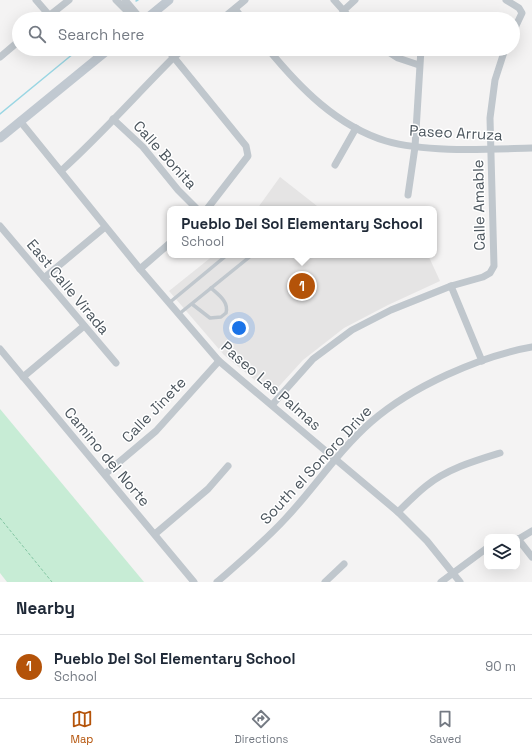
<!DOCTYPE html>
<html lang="en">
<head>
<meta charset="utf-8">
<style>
	body { margin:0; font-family:"Space Grotesk",sans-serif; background:#f6f6f7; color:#1f2937 }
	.controls { position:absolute; right:12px; bottom:12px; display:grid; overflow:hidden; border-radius:8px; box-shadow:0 4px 16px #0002 }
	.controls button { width:36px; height:36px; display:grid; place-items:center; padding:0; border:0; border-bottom:1px solid #e0e1e3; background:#fff; color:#1f2937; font:20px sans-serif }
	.you { position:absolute; left:239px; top:328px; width:14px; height:14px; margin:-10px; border:3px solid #fff; border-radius:50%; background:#1a73e8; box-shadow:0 0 0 6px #1a73e833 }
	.badge { display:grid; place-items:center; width:26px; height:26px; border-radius:50%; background:#b45309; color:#fff; font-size:13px; font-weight:700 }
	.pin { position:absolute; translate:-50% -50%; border:2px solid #fff; box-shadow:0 1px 4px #0006 }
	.popup { position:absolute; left:167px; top:206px; width:270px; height:52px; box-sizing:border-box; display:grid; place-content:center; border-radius:8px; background:#fff; filter:drop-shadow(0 1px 3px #0005); font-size:13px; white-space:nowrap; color:#747a83 }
	.popup b { font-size:15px; color:#1f2937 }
	.popup::after { content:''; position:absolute; left:50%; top:100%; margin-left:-8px; border:8px solid transparent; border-top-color:#fff }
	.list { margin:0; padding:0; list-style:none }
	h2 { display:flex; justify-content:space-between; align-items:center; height:52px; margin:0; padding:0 16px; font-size:17px }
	h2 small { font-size:13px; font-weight:400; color:#747a83 }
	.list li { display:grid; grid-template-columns:26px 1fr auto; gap:12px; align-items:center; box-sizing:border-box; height:64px; padding:0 16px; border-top:1px solid #e0e1e3 }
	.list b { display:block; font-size:15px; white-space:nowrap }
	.list p { margin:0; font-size:13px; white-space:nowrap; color:#747a83 }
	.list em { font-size:13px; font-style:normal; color:#747a83 }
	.icon { flex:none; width:22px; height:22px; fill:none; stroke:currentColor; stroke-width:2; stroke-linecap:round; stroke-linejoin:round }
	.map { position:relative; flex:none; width:532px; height:582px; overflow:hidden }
	.search { position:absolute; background:#fff; box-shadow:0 4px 16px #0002; left:12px; right:12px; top:12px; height:44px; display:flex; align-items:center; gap:10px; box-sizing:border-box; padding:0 14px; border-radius:22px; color:#747a83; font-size:15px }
	.sheet { height:116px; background:#fff }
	nav { display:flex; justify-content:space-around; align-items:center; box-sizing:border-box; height:56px; border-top:1px solid #e0e1e3; background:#fff; font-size:11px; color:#747a83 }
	nav a { display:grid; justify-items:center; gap:2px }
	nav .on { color:#b45309 }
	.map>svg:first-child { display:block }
</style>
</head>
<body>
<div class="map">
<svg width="532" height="582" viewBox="0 0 532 582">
	<rect width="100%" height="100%" fill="#f4f3f3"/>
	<g fill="#e5e4e4">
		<polygon points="280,177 317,206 325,209 257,209"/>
		<polygon points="214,255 428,255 440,281 388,305 344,328 303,360 272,394 224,355 169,291"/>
	</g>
	<polygon fill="#c7ecd5" points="0,409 144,582 7,582 0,573"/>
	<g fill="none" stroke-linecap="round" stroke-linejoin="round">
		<g stroke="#9ad6e3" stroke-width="1.5">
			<polyline points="136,1 138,0"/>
			<polyline points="115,19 120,15"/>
			<polyline points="0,114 79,49"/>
		</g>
		<polyline stroke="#83c6a3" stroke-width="1" stroke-dasharray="3 2" stroke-linecap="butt" points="0,518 52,582"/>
		<g stroke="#c0c7cd" stroke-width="3.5">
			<polyline points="169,303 227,255"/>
			<path d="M192 304 210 318 221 317 226 313C229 302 219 295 211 288"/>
			<polyline points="179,314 252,255"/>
		</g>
		<g stroke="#c0c7cd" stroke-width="7">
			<polyline points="36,0 49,15"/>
			<polyline points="116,0 132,16 137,19"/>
			<polyline points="125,0 141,19"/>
			<polyline points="334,0 351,19"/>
			<polyline points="506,0 519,8 522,13 513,32"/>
			<polyline points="235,9 243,19"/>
			<polyline points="343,11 355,0"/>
			<polyline points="45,19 69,0"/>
			<polyline points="222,19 245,0"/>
			<polyline points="167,49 246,146 248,156 207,209"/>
			<path d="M268 49C300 88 337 126 386 141 427 153 490 149 532 148"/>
			<polyline points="384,49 398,58 419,65"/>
			<polyline points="0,57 19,41"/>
			<polyline points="113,119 143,147 178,190 197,209"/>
			<polyline points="20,121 140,269 219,361 398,512 427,541 460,582"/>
			<polyline points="335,165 356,128"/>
			<path d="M61 171C101 135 136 95 174 57L184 49"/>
			<polyline points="408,195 415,147 421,49"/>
			<polyline points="0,226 116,363"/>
			<polyline points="140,269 170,243"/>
			<polyline points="44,278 105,227"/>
			<polyline points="451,286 482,361"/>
			<polyline points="0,349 194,582"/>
			<polyline points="23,377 84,326"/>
			<polyline points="272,405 313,359 352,330 391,310 451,286 483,277 490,273 494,266 490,118 495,80 505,49"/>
			<polyline points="105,474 156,431 219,361"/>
			<path d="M398 512C407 503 416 494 426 486 447 469 474 461 500 453"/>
			<polyline points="155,534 208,489 228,466"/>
			<polyline points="518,539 532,557"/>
			<polyline points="517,540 532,531"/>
			<path d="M217 582C241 561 265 541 286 518 315 487 339 450 371 422 411 387 480 356 532 347"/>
			<polyline points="325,582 344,564"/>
			<polyline points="441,582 487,548"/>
		</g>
		<g stroke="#c1c9d1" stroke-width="9">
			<polyline points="146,19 169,0"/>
			<polyline points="0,138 109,49"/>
		</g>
	</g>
	<g text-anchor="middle" stroke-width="3" stroke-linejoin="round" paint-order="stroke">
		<g font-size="15" fill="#4c565e" stroke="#fff">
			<text transform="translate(456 133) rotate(3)" y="5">Paseo Arruza</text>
			<text transform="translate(165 155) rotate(48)" y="5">Calle Bonita</text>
			<text transform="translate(479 205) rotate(-91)" y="5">Calle Amable</text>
			<text transform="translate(68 287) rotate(50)" y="5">East Calle Virada</text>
			<text transform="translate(271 386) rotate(41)" y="5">Paseo Las Palmas</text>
			<text transform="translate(154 410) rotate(-46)" y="5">Calle Jinete</text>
			<text transform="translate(107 457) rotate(50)" y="5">Camino del Norte</text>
			<text transform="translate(316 465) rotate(-47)" y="5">South el Sonoro Drive</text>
		</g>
	</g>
</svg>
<div class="controls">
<button><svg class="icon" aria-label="layers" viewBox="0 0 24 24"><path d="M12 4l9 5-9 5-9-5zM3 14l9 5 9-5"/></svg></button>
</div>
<div class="you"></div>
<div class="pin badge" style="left:302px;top:286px">1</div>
<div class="popup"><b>Pueblo Del Sol Elementary School</b>School</div>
<div class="search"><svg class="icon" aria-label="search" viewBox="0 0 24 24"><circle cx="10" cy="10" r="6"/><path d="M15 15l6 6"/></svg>Search here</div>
</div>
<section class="sheet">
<h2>Nearby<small></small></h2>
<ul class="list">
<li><span class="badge">1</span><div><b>Pueblo Del Sol Elementary School</b><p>School</p></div><em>90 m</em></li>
</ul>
</section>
<nav>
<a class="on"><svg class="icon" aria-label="map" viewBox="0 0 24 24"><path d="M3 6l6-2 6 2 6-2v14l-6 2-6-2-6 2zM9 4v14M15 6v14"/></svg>Map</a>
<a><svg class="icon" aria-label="directions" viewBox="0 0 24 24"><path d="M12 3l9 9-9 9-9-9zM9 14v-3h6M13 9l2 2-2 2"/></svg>Directions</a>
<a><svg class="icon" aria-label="saved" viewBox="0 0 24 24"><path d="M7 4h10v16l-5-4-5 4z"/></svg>Saved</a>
</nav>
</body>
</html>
